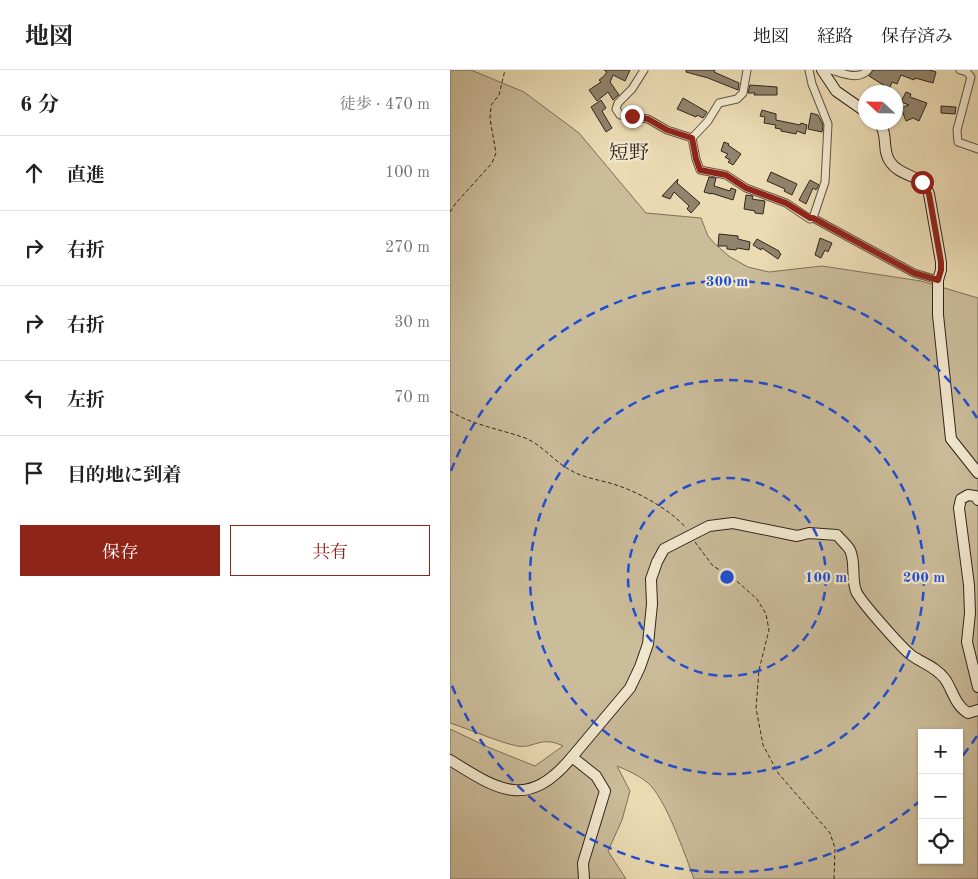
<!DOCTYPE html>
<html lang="ja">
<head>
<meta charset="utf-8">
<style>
	body { margin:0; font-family:"Old Standard TT","Noto Serif JP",serif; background:#f2f2f2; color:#222 }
	.controls { position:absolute; right:15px; bottom:15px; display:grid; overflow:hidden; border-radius:0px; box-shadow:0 1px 4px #0004 }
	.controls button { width:45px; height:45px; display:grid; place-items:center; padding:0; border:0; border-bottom:1px solid #e0e0e0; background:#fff; color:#222; font:25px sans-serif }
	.compass { position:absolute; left:408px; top:15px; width:45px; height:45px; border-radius:50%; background:#fff; box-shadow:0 1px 4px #0004; rotate:292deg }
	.stop { position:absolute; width:15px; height:15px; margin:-11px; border:4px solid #8f2418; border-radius:50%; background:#fff }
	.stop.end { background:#8f2418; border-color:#fff; box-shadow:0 1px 5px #0008 }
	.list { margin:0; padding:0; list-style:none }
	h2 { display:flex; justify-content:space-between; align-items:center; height:65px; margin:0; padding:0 20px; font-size:21px }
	h2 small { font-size:16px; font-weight:400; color:#767676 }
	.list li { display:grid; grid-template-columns:32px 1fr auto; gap:15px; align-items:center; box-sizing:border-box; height:75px; padding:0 20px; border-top:1px solid #e0e0e0 }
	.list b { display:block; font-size:19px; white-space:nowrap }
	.list em { font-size:16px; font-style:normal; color:#767676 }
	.actions { display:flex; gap:10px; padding:15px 20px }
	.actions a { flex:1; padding:11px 0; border:1px solid #8f2418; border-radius:0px; text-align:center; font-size:18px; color:#8f2418 }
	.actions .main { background:#8f2418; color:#fff }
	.icon { flex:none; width:28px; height:28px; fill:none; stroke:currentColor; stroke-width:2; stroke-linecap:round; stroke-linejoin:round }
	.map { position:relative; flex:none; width:528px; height:809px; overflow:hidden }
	header { display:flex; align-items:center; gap:30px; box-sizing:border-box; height:70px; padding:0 25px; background:#fff; border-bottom:1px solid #e0e0e0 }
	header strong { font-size:24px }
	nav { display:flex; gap:28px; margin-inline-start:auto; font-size:18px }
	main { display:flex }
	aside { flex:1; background:#fff }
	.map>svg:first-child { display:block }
</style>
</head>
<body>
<header>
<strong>地図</strong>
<nav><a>地図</a><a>経路</a><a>保存済み</a></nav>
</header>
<main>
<aside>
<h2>6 分<small>徒歩 · 470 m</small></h2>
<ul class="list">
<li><svg class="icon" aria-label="ahead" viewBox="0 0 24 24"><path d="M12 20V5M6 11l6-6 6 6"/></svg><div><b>直進</b></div><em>100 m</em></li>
<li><svg class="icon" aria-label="right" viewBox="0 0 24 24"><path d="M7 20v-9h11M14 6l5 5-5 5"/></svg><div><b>右折</b></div><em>270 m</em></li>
<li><svg class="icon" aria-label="right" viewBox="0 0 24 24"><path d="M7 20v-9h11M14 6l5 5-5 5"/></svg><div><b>右折</b></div><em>30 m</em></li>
<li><svg class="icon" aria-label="left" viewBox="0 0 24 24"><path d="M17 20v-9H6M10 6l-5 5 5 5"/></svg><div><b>左折</b></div><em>70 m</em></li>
<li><svg class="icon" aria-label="arrive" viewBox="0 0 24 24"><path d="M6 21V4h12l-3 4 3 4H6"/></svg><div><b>目的地に到着</b></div></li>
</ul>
<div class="actions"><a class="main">保存</a><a>共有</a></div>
</aside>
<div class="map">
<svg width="528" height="809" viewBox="0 0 528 809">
	<rect width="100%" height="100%" fill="#ebdbb3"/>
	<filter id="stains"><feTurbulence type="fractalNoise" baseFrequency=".004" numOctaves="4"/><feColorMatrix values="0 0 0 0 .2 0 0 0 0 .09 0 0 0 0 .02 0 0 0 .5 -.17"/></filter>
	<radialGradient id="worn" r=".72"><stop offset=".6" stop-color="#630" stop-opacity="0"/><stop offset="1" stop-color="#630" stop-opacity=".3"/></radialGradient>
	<path fill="#cbbc9a" stroke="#7e705c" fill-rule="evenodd" d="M0 0H21L74 22 129 63 196 143 251 148 258 166 264 173 280 187 298 197 319 202 372 196 471 211 528 228V809H244C235 785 216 728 197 712 188 705 177 700 167 696L180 721 172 750 158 781 176 809H0V659L40 678 85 696 113 676C91 665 84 679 67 676 45 671 22 660 0 653ZM472 663H509V790H472Z"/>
	<g fill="#91846c" stroke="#30251f">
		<polygon points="154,0 180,0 175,11 163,5 160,12 169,25 167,26 163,30 158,22 147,31 139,20 151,12 149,10 154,6 157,2"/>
		<polygon points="236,0 265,0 264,2 289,13 288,20 258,8 236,2"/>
		<polygon points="423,0 480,0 486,2 483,13 465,8 464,10 451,5 447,14 442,12 438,22 433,20 435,16 419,6"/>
		<polygon points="300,15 327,17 327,25 304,25 305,23 298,23"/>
		<polygon points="456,22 461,24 460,27 477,33 469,51 463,48 456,51 451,38 459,35 451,32"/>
		<polygon points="233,28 257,42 253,48 247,45 246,47 227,39"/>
		<polygon points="151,30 156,38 152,41 162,58 156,62 141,37"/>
		<polygon points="491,36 506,37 505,44 491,43"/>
		<polygon points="312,40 326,44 326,50 350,55 351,53 357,55 355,64 347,61 346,64 331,61 331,59 325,58 326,55 314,53 315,47 310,46"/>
		<polygon points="361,43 368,45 373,55 372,62 358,59"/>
		<polygon points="274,72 279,74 278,75 291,84 283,95 278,92 280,90 275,87 278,84 271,81"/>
		<polygon points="321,102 347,114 342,125 334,121 335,119 317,111"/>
		<polygon points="259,107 266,108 264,116 280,121 281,118 286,120 283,130 261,123 261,124 254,122"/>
		<polygon points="228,109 227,113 250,133 241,143 237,139 239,136 224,122 220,129 212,126"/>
		<polygon points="360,110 369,115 366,120 363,118 356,134 349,130"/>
		<polygon points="296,125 303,126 302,129 315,131 313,144 305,143 305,141 294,139"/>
		<polygon points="269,164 288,166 288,169 300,172 299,180 287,178 286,180 277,179 277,176 268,176"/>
		<polygon points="370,168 382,173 378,182 375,180 371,188 365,185"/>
		<polygon points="307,169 329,181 329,182 331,184 328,189 312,178 311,180 303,175"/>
	</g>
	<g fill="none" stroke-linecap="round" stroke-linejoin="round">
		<g stroke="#5f5244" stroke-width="9">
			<g id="street">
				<polyline points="194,0 182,19 168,33 166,39 170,45 198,49 217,60 242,68"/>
				<polyline points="359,0 362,14 378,54 375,112 363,148"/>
				<path d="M381 0C392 3 409 11 418 0"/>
				<polyline points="510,0 517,2 521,7 507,60 508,72 528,79"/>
				<polyline points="242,68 246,89 250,100 276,105 296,118 336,133 360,149 363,148 464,203 488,210"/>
				<polyline points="242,68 258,51 269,33 287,29 293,23 297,0"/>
			</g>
		</g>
		<g stroke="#30251f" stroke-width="12">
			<g id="secondary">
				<polyline points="372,0 386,21 416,42"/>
				<path d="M429 52C439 65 431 81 441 93 452 108 472 103 479 124L491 192V200L488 210V245L501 369 528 403"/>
				<polyline points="528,430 525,426 518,425 511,429 509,438 519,515 520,543 517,572 528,617"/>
				<path d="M122 687 180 618 190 597 198 574 202 534 201 509 207 492 214 479 259 456 283 453 347 466 359 463 387 465C391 470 397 475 400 480 406 493 401 508 406 521 409 530 452 578 461 585 472 593 486 597 495 609 503 621 505 635 518 643L528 640"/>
				<path d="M0 690C49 721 78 740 122 687L146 706 155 721 133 793 134 809"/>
			</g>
		</g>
		<g stroke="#30251f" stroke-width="1" stroke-dasharray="4 2.5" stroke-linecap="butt">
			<polyline points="0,142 6,133 42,93 46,83 40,49 41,35 49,25 55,0"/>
			<path d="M0 341C22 355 50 359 75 368 93 375 105 393 122 401 136 409 153 410 169 416 190 423 222 441 236 458"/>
			<polyline points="245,472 263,496 282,507 307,529 316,544 319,560 309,600 306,638 313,675 328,703 380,763 385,778 384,809"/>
		</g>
		<use href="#street" stroke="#f2e8ce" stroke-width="7"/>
		<use href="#secondary" stroke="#f2e8ce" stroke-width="10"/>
	</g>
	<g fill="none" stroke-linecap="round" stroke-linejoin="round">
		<polyline stroke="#8f2418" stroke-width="6" points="182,46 198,49 217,60 242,68 246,89 250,100 276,105 296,118 336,133 360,148 363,148 464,203 488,210 491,200 491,192 479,124 472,112"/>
	</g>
	<g fill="none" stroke="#1d4ed8" stroke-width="2.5" stroke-dasharray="9 6">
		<circle cx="277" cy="507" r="99"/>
		<circle cx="277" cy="507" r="197"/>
		<path d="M527 666A296 296 0 0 1 510 689M471 730A296 296 0 0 1 1 613M1 401A296 296 0 0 1 527 348"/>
	</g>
	<g text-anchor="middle" stroke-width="4.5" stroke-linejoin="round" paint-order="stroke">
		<g font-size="20" fill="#30251f" stroke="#f2e8ce">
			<text x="179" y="89">短野</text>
		</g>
	</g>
	<circle cx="277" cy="507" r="8" fill="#1d4ed8" stroke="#f2e8ce" stroke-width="2.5"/>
	<g font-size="15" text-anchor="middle" font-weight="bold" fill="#1d4ed8" stroke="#f2e8ce" stroke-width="4.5" stroke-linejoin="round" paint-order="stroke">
		<text x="277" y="216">300 m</text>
		<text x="376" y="512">100 m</text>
		<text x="474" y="512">200 m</text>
	</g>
	<rect width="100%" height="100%" filter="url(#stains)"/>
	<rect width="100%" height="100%" fill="url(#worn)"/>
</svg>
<div class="controls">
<button>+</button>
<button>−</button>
<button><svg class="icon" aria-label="locate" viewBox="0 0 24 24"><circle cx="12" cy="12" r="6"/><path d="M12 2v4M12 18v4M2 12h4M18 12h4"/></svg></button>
</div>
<svg class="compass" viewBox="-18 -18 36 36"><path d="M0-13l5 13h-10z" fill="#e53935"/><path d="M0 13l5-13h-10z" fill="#767676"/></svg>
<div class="stop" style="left:472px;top:112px"></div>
<div class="stop end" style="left:182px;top:46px"></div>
</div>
</main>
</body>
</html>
